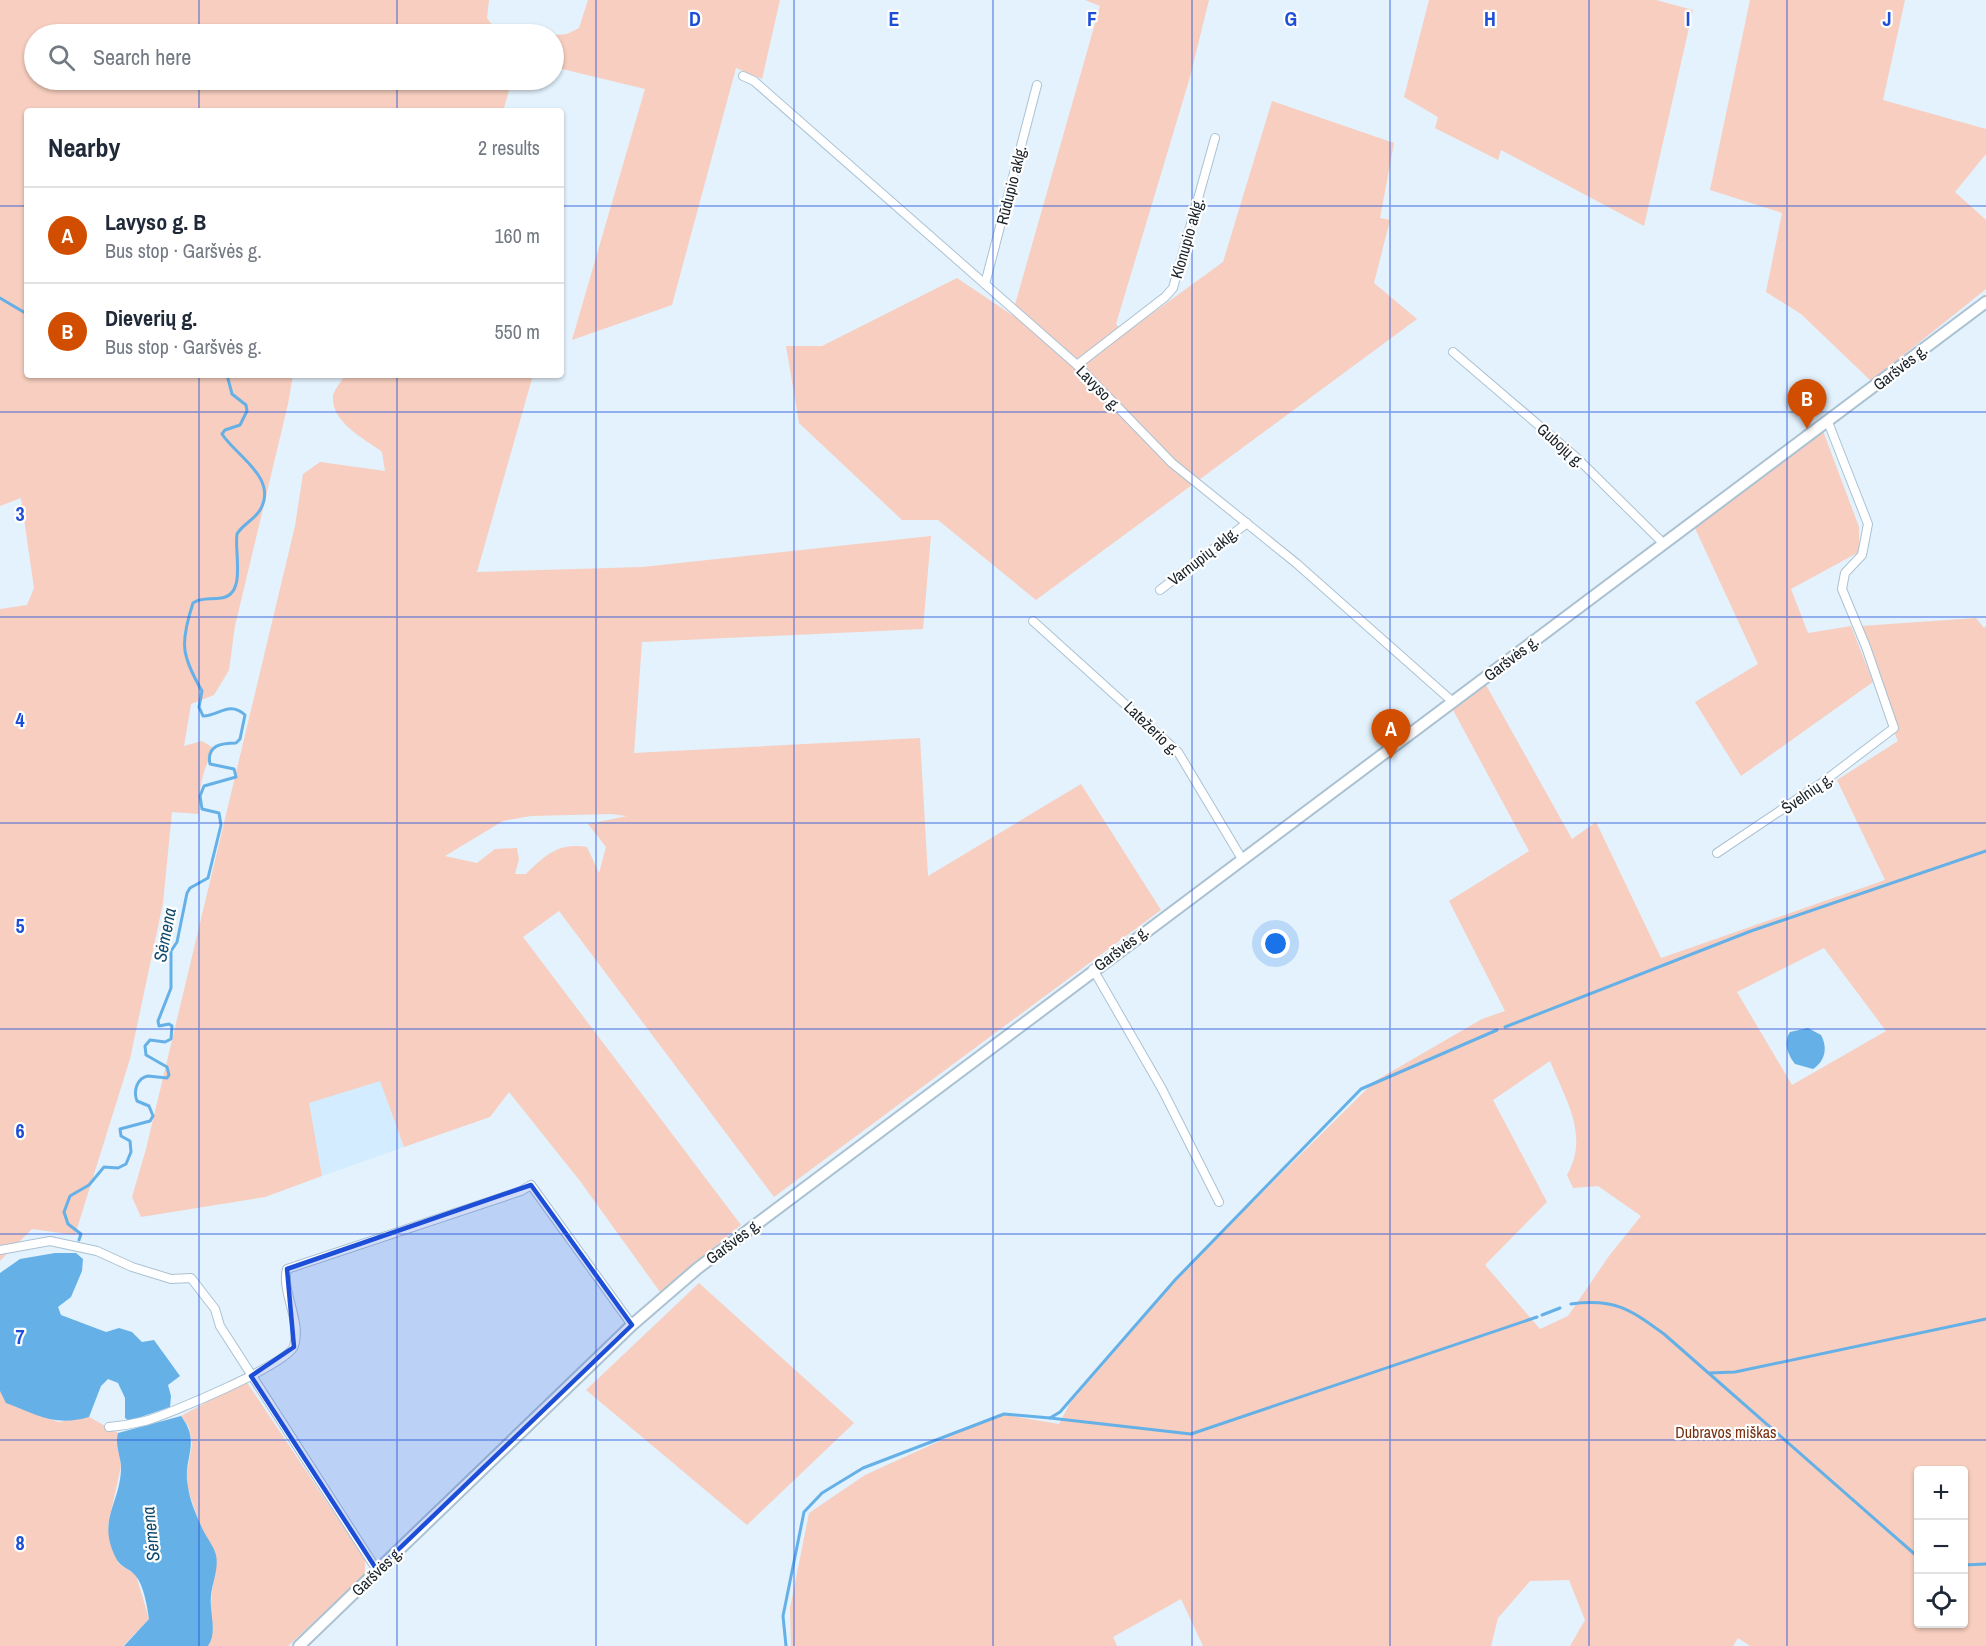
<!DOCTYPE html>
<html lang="en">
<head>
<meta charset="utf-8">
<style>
	body { margin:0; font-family:"Archivo Narrow",sans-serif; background:#f6f6f7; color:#1f2937 }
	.controls { position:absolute; right:18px; bottom:18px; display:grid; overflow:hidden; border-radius:6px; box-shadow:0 2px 4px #0004 }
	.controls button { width:54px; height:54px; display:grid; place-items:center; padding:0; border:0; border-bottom:2px solid #e0e1e3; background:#fff; color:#1f2937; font:30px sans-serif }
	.you { position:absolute; left:1276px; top:944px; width:21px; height:21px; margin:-15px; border:4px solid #fff; border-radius:50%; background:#1a73e8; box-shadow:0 0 0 9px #1a73e833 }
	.badge { display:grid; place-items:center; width:39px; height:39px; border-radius:50%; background:#d14e00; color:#fff; font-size:20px; font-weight:700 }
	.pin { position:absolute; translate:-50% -50px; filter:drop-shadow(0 2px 3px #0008) }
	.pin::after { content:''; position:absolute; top:32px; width:21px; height:18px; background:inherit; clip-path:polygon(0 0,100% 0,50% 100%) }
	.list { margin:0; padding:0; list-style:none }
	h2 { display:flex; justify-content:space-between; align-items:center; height:78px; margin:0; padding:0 24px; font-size:26px }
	h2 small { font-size:20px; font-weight:400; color:#747a83 }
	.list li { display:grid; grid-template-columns:39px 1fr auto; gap:18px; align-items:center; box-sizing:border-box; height:96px; padding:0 24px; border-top:2px solid #e0e1e3 }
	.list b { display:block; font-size:22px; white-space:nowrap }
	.list p { margin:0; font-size:20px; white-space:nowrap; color:#747a83 }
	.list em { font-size:20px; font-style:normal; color:#747a83 }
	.icon { flex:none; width:33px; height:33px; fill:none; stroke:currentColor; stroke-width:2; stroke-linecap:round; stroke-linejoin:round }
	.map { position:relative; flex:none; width:1986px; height:1646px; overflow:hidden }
	.search { position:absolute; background:#fff; box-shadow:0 2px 4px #0004; left:24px; top:24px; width:540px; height:66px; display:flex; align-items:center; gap:15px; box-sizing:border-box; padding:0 21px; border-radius:33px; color:#747a83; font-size:22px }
	.panel { position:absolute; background:#fff; box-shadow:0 2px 4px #0004; left:24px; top:108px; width:540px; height:270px; border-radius:6px }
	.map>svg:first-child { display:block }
</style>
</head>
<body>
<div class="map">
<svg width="1986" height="1646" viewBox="0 0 1986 1646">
	<rect width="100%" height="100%" fill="#e3f2fd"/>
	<polygon fill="#d3ecff" points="380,1080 404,1147 322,1176 308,1103"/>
	<g fill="#f7cebf" fill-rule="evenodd">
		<path d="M0 0H489L487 18 496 30 512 34H34V80H512L503 111H27V375H293L288 404 235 626 229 670 214 695 191 704 184 746 202 741 212 747 213 752C201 772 199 791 199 814L172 812 163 903 130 1059 75 1235 32 1229 0 1261V609L27 605 34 588 21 498 0 506Z"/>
		<polygon points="588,0 780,0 762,79 736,68 672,305 572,340 645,89 554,67 554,35 567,34 579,28"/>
		<polygon points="1085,0 1209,0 1190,77 1116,324 1124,334 1223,262 1272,101 1394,143 1380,218 1390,220 1374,283 1417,319 1036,600 938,520 902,520 799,423 786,346 822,346 957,278 1012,315 1100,6"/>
		<polygon points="1429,0 1656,0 1693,10 1644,226 1501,150 1498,160 1435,128 1438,117 1404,97"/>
		<polygon points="1750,0 1905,0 1883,100 1986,129 1986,154 1955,192 1986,220 1986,289 1871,381 1801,314 1766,292 1782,213 1710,190"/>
		<path d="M344 375H533L477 572 642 567 931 536 923 629 642 642 634 753 920 738 928 876 1081 784 1161 910 774 1197 559 911 523 937 741 1225 660 1292 580 1181 509 1092 490 1117 404 1147 380 1081 309 1103 322 1176 265 1197 141 1217 132 1197 146 1149 295 526 303 474 320 462 385 471 382 452C364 438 331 423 333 396 334 389 342 382 344 375ZM611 814 627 816 588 824 606 847 599 873 587 847C559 842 545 855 526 874H515L519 859 517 848 495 849 477 863 445 856 503 821 531 816Z"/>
		<polygon points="1823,431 1859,527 1859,552 1791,589 1808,633 1851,626 1873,682 1741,776 1695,702 1758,664 1694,526"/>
		<path d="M1976 618 1984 628 1986 626V1646H1750L1738 1638 1733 1646H1570L1585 1620 1569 1580 1530 1581 1498 1618 1491 1646H1203L1181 1599 1113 1637 1117 1646H791L790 1608 809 1513 865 1475 999 1414 1059 1424 1070 1403 1189 1265 1375 1081 1482 1019 1505 1011 1449 901 1529 851 1453 710 1486 685 1572 839 1596 822 1661 958 1885 880 1837 780 1898 741 1895 734 1898 727 1861 626ZM1824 948 1886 1031 1792 1085 1737 992ZM1550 1061C1565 1099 1590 1135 1567 1175L1573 1188 1598 1186 1641 1216 1609 1256 1568 1316 1540 1329 1485 1265 1547 1202 1493 1100ZM1918 1470H1964V1624H1918Z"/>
		<polygon points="699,1283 854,1423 747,1525 586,1390"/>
		<polygon points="246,1381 365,1559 365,1575 288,1646 208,1646 213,1630 210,1612 216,1555 201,1527 188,1490 186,1479 192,1444 189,1427 181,1416"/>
		<polygon points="0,1391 7,1403 35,1414 59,1422 89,1417 118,1433 121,1466 108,1525 118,1563 136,1575 149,1619 123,1646 0,1646"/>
	</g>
	<g fill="#65b1e7">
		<path d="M1808 1028 1821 1035C1828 1048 1825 1061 1813 1069L1795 1064C1788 1055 1783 1043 1790 1032Z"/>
		<path d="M55 1253H76L83 1259 82 1271 71 1297 58 1307 61 1315 106 1332 119 1328 132 1332 142 1342 154 1340 180 1376 168 1385 171 1396 170 1407 129 1421 125 1418V1398L118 1383 108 1379 101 1386 89 1417C55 1427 38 1415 6 1403L0 1391V1273L20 1259Z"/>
		<path d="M181 1416C202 1443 182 1459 188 1487 190 1501 197 1517 203 1530 207 1538 214 1547 216 1555 219 1569 212 1583 211 1596 209 1613 218 1631 208 1646H124L149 1619C147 1606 144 1585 135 1575 130 1569 121 1567 117 1560 95 1520 122 1503 121 1465 120 1455 115 1444 118 1433Z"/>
	</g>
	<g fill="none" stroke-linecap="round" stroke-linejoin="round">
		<g stroke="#65b1e7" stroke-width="3">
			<polyline points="0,298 27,314"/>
			<polyline points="1505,1027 1751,931 1986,851"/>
			<path d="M79 1240 81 1234 68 1224 64 1212 70 1196 89 1185 104 1167 118 1168 126 1164 131 1152 130 1141 121 1136 120 1129 150 1121 153 1116 149 1106 137 1101C133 1091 137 1078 148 1076L167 1078 169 1075 167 1067 146 1055 145 1046 150 1040 165 1042 171 1039 172 1026 169 1024 159 1026 158 1021 171 988V951L177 942 187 893 190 888 208 878 221 825 219 813 202 809 200 796 204 786 236 777 234 769 210 764C206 745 222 743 236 743L240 739 245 715C229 700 217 717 203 716L199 707 202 691C181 655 180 643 193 603 202 597 211 600 221 598 247 595 234 552 237 534 242 525 255 519 260 510 279 478 235 455 222 434L225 430 240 425 247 411 246 405 232 394 227 375"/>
			<path d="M1571 1304C1614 1298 1630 1309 1664 1334L1918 1557"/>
			<polyline points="1542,1315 1560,1308"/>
			<polyline points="1709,1373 1735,1372 1986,1319"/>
			<polyline points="1050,1418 1191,1434 1537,1317"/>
			<polyline points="1964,1565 1986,1564"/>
			<polyline points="786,1646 783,1616 804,1512 822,1493 863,1468 1004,1414 1050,1418 1060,1412 1175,1280 1361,1089 1497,1030"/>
		</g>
		<g stroke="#abc2d3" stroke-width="10">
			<g id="street">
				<polyline points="743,76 754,81 1077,365 1172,463 1296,563 1453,702"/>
				<polyline points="985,284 1037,85"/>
				<polyline points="1453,352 1577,458 1664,544"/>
				<polyline points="1077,365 1165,297 1173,288 1215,138"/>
				<polyline points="1160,590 1247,523"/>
				<polyline points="1033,621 1178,752 1242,859"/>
				<polyline points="1717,853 1823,782 1894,728 1866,647 1842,589 1845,573 1862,555 1868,524 1828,422"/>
				<polyline points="1093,969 1162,1089 1219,1202"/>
				<polyline points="0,1250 50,1241 97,1251 132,1267 171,1279 191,1278 215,1309 220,1326 377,1570"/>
				<path d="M109 1427C121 1426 133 1424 145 1421 167 1415 289 1364 294 1346 302 1321 281 1292 287 1269L521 1191 531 1185 632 1325"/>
			</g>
		</g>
		<g stroke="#abc2d3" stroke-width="14">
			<polyline id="secondary" points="299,1646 632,1325 698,1268 1986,302"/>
		</g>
		<use href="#street" stroke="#fff" stroke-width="8"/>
		<use href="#secondary" stroke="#fff" stroke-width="10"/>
	</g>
	<path fill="#1d4ed8" fill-opacity="0.2" stroke="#1d4ed8" stroke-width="4.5" stroke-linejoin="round" d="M531 1185 632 1325 377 1570 251 1376 294 1347 287 1269Z"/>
	<path fill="none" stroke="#1d4ed8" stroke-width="1.5" stroke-opacity="0.55" d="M199 0V34M397 0V34M596 0V1646M794 0V1646M993 0V1646M1192 0V1646M1390 0V1646M1589 0V1646M1787 0V1646M199 80V111M397 80V111M0 206H27M561 206H1986M199 375V1646M397 375V1646M0 412H1986M0 617H1986M0 823H1986M0 1029H1986M0 1234H1986M0 1440H1986"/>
	<g text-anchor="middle" stroke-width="4.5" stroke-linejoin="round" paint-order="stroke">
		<g font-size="16" fill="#1a2329" stroke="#fff">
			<text transform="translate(1011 185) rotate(-76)" y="6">Rūdupio aklg.</text>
			<text transform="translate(1187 238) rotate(-74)" y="6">Klonupio aklg.</text>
			<text transform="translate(1900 367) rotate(-38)" y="6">Garšvės g.</text>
			<text transform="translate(1099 388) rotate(46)" y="6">Lavyso g.</text>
			<text transform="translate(1561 445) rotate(42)" y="6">Gubojų g.</text>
			<text transform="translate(1203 556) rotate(-38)" y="6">Varnupių aklg.</text>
			<text transform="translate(1511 658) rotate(-37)" y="6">Garšvės g.</text>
			<text transform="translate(1152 728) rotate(44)" y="6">Latežerio g.</text>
			<text transform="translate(1807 793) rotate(-35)" y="6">Švelnių g.</text>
			<text transform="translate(1121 948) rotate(-37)" y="6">Garšvės g.</text>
			<text transform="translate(733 1241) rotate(-37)" y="6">Garšvės g.</text>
			<text transform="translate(377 1571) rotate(-44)" y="6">Garšvės g.</text>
		</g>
		<g font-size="16" fill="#7a300f" stroke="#fff">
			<text x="1726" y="1438">Dubravos miškas</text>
		</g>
		<g font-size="18" font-style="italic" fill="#0f4a6e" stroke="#fff">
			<text transform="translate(165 935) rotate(-79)" y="6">Sėmena</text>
			<text transform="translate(151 1534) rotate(-96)" y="6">Sėmena</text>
		</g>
	</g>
	<g font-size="20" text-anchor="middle" font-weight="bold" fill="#1d4ed8" stroke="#fff" stroke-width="4.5" stroke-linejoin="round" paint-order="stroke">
		<text x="695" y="26">D</text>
		<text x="894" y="26">E</text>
		<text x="1092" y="26">F</text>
		<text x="1291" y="26">G</text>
		<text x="1490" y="26">H</text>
		<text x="1688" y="26">I</text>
		<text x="1887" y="26">J</text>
		<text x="20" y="521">3</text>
		<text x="20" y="727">4</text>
		<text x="20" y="933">5</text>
		<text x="20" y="1138">6</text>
		<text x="20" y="1344">7</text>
		<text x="20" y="1550">8</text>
	</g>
</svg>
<div class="controls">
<button>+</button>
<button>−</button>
<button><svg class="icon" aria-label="locate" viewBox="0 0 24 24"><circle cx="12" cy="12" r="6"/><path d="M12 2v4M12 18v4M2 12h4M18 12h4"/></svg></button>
</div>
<div class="you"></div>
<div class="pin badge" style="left:1391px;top:759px">A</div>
<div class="pin badge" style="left:1807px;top:429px">B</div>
<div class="search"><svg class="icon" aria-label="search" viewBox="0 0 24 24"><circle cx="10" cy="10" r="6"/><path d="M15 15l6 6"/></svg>Search here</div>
<section class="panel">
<h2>Nearby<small>2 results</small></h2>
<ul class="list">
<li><span class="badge">A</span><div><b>Lavyso g. B</b><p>Bus stop · Garšvės g.</p></div><em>160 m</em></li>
<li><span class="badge">B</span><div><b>Dieverių g.</b><p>Bus stop · Garšvės g.</p></div><em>550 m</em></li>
</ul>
</section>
</div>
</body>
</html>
